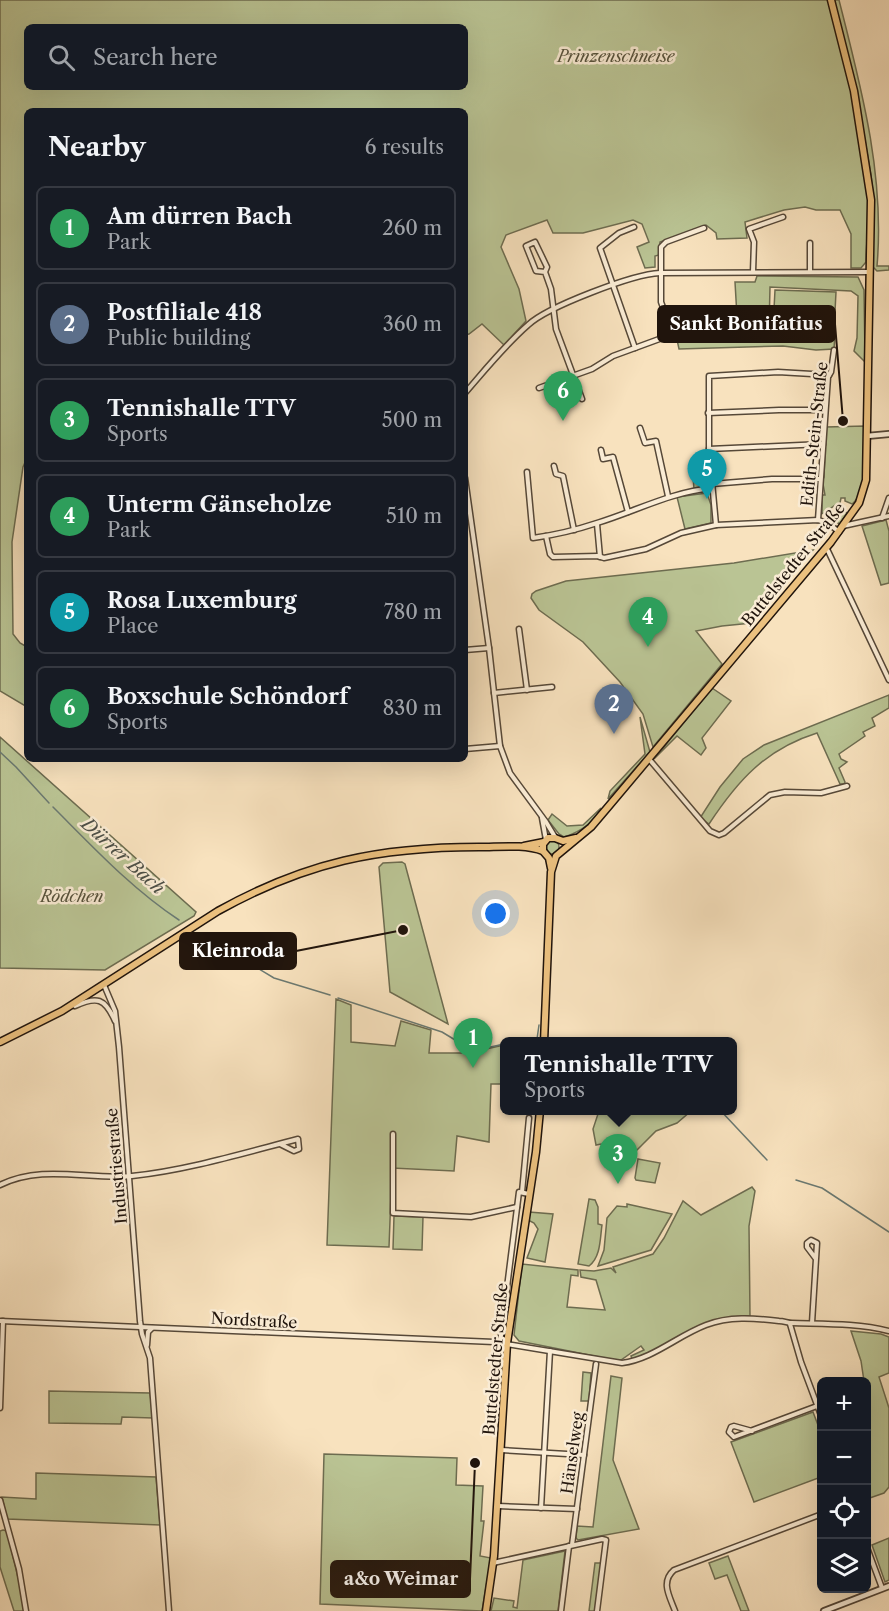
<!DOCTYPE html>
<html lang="en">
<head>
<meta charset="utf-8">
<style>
	body { margin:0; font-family:"Libre Caslon Text",serif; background:#20242c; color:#f1f3f6 }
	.controls { position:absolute; right:18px; bottom:18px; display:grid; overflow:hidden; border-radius:9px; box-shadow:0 6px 24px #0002 }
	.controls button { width:54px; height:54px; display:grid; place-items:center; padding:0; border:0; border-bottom:2px solid #363941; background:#171b24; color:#f1f3f6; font:30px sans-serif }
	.you { position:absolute; left:496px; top:914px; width:21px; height:21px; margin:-15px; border:4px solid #fff; border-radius:50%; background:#1a73e8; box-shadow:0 0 0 9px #1a73e833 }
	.badge { display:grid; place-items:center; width:39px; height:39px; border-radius:50%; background:#c59692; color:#fff; font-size:20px; font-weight:700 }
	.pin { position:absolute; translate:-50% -50px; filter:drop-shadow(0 2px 3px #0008) }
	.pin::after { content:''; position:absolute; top:32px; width:21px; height:18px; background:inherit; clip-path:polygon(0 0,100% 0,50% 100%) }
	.popup { position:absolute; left:500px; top:1037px; width:237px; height:78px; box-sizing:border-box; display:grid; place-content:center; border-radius:9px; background:#171b24; filter:drop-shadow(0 2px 4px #0005); font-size:20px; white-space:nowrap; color:#9ea1a6 }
	.popup b { font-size:22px; color:#f1f3f6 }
	.popup::after { content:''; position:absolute; left:50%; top:100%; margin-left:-12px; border:12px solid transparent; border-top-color:#171b24 }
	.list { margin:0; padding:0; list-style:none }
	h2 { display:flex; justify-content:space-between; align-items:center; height:78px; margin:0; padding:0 24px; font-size:26px }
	h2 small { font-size:20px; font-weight:400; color:#9ea1a6 }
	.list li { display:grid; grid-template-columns:39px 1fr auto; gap:18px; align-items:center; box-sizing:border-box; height:84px; margin:0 12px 12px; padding:0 12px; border:2px solid #363941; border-radius:9px }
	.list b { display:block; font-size:22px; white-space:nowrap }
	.list p { margin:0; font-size:20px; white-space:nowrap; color:#9ea1a6 }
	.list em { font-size:20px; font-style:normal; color:#9ea1a6 }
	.icon { flex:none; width:33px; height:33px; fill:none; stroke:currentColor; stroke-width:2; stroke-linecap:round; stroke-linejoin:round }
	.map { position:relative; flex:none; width:889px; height:1611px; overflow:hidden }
	.search { position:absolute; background:#171b24; box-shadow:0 6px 24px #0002; left:24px; top:24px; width:444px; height:66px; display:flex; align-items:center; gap:15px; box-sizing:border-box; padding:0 21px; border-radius:9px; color:#9ea1a6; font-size:22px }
	.panel { position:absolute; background:#171b24; box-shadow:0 6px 24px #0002; left:24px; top:108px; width:444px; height:654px; border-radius:9px }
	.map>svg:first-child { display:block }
</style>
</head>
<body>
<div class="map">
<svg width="889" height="1611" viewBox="0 0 889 1611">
	<rect width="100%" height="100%" fill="#f8e2be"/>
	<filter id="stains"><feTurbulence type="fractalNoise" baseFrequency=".00333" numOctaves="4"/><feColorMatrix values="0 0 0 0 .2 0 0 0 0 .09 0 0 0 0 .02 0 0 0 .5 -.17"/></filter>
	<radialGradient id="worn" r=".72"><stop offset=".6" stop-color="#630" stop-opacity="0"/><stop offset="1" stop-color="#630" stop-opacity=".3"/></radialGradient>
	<g fill="#bac494" stroke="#6d6c50" stroke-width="1.5" fill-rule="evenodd">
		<path d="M0 0H828C846 67 866 138 869 207 869 225 866 244 866 262L861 268H851V234L840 210H816L805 207 784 210 745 222 747 238 717 239 716 233 706 225 660 242 659 255 655 256V267L645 268 637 247 649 242 642 224 633 220 583 233H553L547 220 506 235 501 247 519 289 526 321 504 345 482 324 469 334 465 335V111H27V458L23 467 12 542 13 634 20 643 27 647V707L0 691ZM27 27H465V87H27Z"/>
		<path d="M833 0H839C861 87 885 175 877 266H889V270L877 271 873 267V193L871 175 856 89Z"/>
		<path d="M757 276 858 277 864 290 865 362 854 351 857 338 858 296 851 291 770 287 769 329 835 333 834 349 816 350 783 346 679 349 676 335C686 328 692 333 703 335 714 337 727 336 738 334L735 282H755Z"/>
		<polygon points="775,290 836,292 834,331 773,328"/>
		<path d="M865 426C864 446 869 491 852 504L845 501V498H841L840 503C831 506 827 513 819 515L822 513V501H820V495H825L823 484H821L824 477 826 427Z"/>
		<polygon points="709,475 710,483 706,487 694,489 693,477"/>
		<polygon points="707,493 711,505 711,523 685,529 677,497"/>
		<polygon points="839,511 844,511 847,513 840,524 831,520 830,517"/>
		<polygon points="886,520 889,531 889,583 881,585 862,526"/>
		<polygon points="813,550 752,623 722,626 696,631 722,664 653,747 643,714 620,682 583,642 539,610 531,598 532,594 536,591 566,581 734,563"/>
		<polygon points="712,688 731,701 702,738 706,748 701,755 677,736 654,759"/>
		<path d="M889 695V708L872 718 875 726 863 732 865 736 839 754 841 759 847 762 839 768 845 782 844 784H840L817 733C766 749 738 780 709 824L700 818 720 787 743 759 764 745Z"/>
		<polygon points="640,717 650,752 608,799 610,791 645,754"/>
		<polygon points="0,737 196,912 194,916 105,970 0,968"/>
		<path d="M601 808C594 822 580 832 564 837L559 834 548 820 552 814 567 826 583 825Z"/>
		<circle cx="552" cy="847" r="7"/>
		<polygon points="402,862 405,864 448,1024 390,992 379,867 383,863"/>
		<polygon points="336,999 351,1005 351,1042 395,1046 401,1021 431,1030 429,1053 464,1053 465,1049 477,1051 504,1045 504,1084 491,1084 489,1142 457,1136 454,1171 392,1168 389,1247 327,1245"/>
		<polygon points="599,1111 599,1110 691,1111 677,1123 656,1131 635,1152 629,1151 626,1156 608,1158 606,1149 601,1144 596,1145 593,1129"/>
		<polygon points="638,1159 660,1163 655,1183 636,1180 635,1178"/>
		<path d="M752 1187 755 1191 749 1226 750 1316C698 1315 676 1346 632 1359L631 1356 644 1350 641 1346 621 1360H614L519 1341 514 1335 522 1264 578 1270V1276L571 1275 567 1307 605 1310 596 1280 581 1277 580 1270 594 1271 611 1268 616 1273 613 1267 653 1254 664 1238 683 1201 701 1215Z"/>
		<path d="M589 1199 595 1200 598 1207V1224L602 1225C600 1238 601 1257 589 1266L578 1264Z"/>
		<polygon points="627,1204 672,1214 651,1250 598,1266 604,1250 607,1218 617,1206 627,1207"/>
		<polygon points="529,1212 553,1214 545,1262 527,1258 538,1229 534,1223 528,1220"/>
		<polygon points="394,1216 423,1217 422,1250 393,1249"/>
		<polygon points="851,1331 881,1334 889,1337 889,1373 879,1377 889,1408 889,1487 884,1493 867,1499 866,1382 864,1381 861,1361"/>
		<polygon points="583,1372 591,1373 589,1401 581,1401"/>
		<polygon points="611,1376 622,1378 613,1460 639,1529 578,1540 576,1538 577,1526 593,1527"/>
		<polygon points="49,1391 150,1393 153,1418 122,1417 121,1424 49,1423"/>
		<polygon points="813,1412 821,1433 821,1477 754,1502 731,1442"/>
		<polygon points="324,1454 457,1458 456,1485 483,1486 481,1521 484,1521 480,1556 491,1558 482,1611 320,1604"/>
		<polygon points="36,1473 156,1477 160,1525 7,1519 2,1497 36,1499"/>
		<polygon points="3,1530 7,1531 20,1586 24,1611 14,1611 0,1567 0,1531"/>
		<polygon points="889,1538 889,1580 885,1582 872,1545"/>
		<polygon points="565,1551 558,1611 491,1611 494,1598 514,1601 513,1607 517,1608 523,1560"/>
		<polygon points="728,1556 749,1611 741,1611 727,1575 715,1579 709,1563"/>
		<polygon points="595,1563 603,1563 597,1611 589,1611"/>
	</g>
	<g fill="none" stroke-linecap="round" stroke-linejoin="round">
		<g stroke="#6b7971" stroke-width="1.5">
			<polyline points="0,752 16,767 49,803"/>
			<path d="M53 807C93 847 132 889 179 920"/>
			<polyline points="199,933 274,978 330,995"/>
			<polyline points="338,998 442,1032 470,1049 477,1050 504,1044"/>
			<polyline points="537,1039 539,1025"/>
			<polyline points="518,1042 520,1042"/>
			<polyline points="720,1110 767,1160"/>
			<polyline points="796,1180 822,1188 889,1232"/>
		</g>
		<g stroke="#564838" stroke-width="7">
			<g id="minor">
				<polyline points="634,227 619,233 600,248 635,348"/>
				<polyline points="810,243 810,271"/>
				<polyline points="545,272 536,271 526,246 535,242 547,267 545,272 551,289 556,329 582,399"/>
				<polyline points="753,272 754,242 749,229 783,217"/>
				<polyline points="539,388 592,369 613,356 673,334 661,302 661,247 666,242 704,228"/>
				<path d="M465 393C485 370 505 345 528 325 547 307 633 274 660 273L869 272"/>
				<polyline points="708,413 779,410 825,410"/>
				<polyline points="640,428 645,443 656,441 668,496"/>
				<polyline points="709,449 823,444"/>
				<polyline points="601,450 603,459 613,457 628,512"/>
				<polyline points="554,466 556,474 563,476 574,530"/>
				<path d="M527 472 533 538C555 535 576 530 597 523 636 511 671 492 712 488"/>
				<polyline points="465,478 489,648 500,746 510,773 546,822 555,837"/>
				<polyline points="712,484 772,479 820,479"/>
				<polyline points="882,518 889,498"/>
				<polyline points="818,520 828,377 831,372 834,350"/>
				<polyline points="597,524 600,557"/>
				<polyline points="716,525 709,449 709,376 778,372 829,375"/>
				<polyline points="843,526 889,516"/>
				<polyline points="546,536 550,554 553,557 598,556 604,558 646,549 681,533 716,525 818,520 828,523 839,532"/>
				<polyline points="825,549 828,551 889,680"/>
				<polyline points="519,629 527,690"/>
				<polyline points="465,650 489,648"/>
				<polyline points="494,693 552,687"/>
				<polyline points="465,749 500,746"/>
				<polyline points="649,759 710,831 719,835 724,833 770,795 785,792 821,793 847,786"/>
				<polyline points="542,818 546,840"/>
				<polyline points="104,985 115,1011 119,1047 140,1321 142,1334 150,1358 169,1611"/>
				<path d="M75 1006C97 996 105 998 115 1021"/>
				<polyline points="393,1134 393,1213 471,1217 517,1207"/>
				<path d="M0 1185C43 1164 87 1180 132 1176 188 1170 244 1153 298 1139L299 1149 294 1151 280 1144"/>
				<polyline points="522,1192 529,1118"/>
				<path d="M0 1321 494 1342 622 1363C653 1359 677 1336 706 1325 729 1316 754 1318 779 1321 784 1321 788 1323 792 1323 824 1324 858 1323 889 1331"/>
				<polyline points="812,1323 816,1259 807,1247 807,1243 811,1240 817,1243 816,1259"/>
				<polyline points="790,1324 801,1362 822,1418"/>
				<polyline points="500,1343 519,1192 529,1194"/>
				<polyline points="147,1345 148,1332 152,1328"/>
				<polyline points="0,1408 3,1321"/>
				<polyline points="752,1431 734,1426 731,1427 729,1432 734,1437 817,1406"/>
				<polyline points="501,1450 584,1455"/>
				<polyline points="0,1500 19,1569 26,1611"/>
				<polyline points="498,1506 577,1509"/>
				<polyline points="541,1508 550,1351"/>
				<polyline points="572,1545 596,1364"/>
				<polyline points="866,1545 882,1588"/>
				<polyline points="493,1563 602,1539 606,1540 597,1611"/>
				<polyline points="561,1611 569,1546"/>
				<path d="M675 1611C670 1597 660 1582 674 1570L822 1514"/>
			</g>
		</g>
		<g stroke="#564838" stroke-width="8">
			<g id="tertiary">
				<polyline points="867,436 889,434"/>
				<polyline points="824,1611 889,1586"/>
			</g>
		</g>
		<g stroke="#20140c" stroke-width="9">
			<g id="primary">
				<polyline points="524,846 544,842"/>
				<polyline points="543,851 543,844 548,838 555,838 563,841 576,838"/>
				<path d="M0 1042 62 1011 218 911C306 862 379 847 479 847 500 847 524 844 543 851L549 858 551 868"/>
				<polyline points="544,1042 551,872 556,856 591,827 608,807 831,542 859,503 866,480 871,200 854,91 831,0"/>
				<polyline points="486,1611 494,1556 507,1343 536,1152 540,1110"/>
			</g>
		</g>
		<use href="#minor" stroke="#faecd5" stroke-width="4"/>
		<use href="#tertiary" stroke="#faecd5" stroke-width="4.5"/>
		<use href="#primary" stroke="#ecc17f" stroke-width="6"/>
	</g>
	<g text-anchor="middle" stroke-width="5" stroke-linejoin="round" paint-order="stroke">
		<g font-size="16" font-style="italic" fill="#56523c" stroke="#faecd5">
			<text x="616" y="62">Prinzenschneise</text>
			<text x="72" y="902">Rödchen</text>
		</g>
		<g font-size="16" fill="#20140c" stroke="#faecd5">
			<text transform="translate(814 434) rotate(-84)" y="6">Edith-Stein-Straße</text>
			<text transform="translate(793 564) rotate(-51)" y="6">Buttelstedter Straße</text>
			<text transform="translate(116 1166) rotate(-95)" y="6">Industriestraße</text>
			<text transform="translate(254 1320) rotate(3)" y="6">Nordstraße</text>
			<text transform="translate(495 1359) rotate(-85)" y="6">Buttelstedter Straße</text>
			<text transform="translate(572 1453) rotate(-82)" y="6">Hänselweg</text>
		</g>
		<g font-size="18" font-style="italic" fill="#4c4f47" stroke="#faecd5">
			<text transform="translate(123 856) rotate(42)" y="6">Dürrer Bach</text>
		</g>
	</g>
	<path fill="none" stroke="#20140c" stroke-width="2" d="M843 421L835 324M403 930L296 951M475 1463L470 1579"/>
	<g fill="#20140c" stroke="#faecd5" stroke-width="2">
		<circle cx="843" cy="421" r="6"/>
		<circle cx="403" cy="930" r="6"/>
		<circle cx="475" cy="1463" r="6"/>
	</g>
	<g fill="#20140c" stroke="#20140c" stroke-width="2">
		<rect x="658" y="306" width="177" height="36" rx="6"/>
		<rect x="180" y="933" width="116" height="36" rx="6"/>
		<rect x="331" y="1561" width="139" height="36" rx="6"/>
	</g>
	<g font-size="18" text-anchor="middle" font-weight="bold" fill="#fff">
		<text x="746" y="330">Sankt Bonifatius</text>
		<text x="238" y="957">Kleinroda</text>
		<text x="401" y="1585">a&amp;o Weimar</text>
	</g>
	<rect width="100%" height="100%" filter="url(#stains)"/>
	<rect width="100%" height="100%" fill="url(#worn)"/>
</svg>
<div class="controls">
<button>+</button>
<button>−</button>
<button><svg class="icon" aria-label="locate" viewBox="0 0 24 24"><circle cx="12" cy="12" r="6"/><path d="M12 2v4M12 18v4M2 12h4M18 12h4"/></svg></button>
<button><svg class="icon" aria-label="layers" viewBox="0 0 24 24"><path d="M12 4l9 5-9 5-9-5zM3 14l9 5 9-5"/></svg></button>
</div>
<div class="you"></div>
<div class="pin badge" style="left:473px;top:1068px;background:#2e9e5b">1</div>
<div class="pin badge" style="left:614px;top:734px;background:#5c6f8a">2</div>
<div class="pin badge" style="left:618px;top:1184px;background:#2e9e5b">3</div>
<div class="popup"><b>Tennishalle TTV</b>Sports</div>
<div class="pin badge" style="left:648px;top:647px;background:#2e9e5b">4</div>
<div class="pin badge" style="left:707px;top:499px;background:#0f9aa8">5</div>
<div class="pin badge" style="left:563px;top:421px;background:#2e9e5b">6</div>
<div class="search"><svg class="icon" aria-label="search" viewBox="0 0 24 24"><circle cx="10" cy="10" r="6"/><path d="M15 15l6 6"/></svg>Search here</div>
<section class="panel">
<h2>Nearby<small>6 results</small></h2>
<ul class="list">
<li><span class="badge" style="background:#2e9e5b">1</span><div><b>Am dürren Bach</b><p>Park</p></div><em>260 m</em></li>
<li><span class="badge" style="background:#5c6f8a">2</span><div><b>Postfiliale 418</b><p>Public building</p></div><em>360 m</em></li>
<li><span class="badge" style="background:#2e9e5b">3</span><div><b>Tennishalle TTV</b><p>Sports</p></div><em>500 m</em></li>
<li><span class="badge" style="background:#2e9e5b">4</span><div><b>Unterm Gänseholze</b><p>Park</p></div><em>510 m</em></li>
<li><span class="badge" style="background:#0f9aa8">5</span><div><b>Rosa Luxemburg</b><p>Place</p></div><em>780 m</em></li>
<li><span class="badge" style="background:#2e9e5b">6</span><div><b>Boxschule Schöndorf</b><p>Sports</p></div><em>830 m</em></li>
</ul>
</section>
</div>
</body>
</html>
